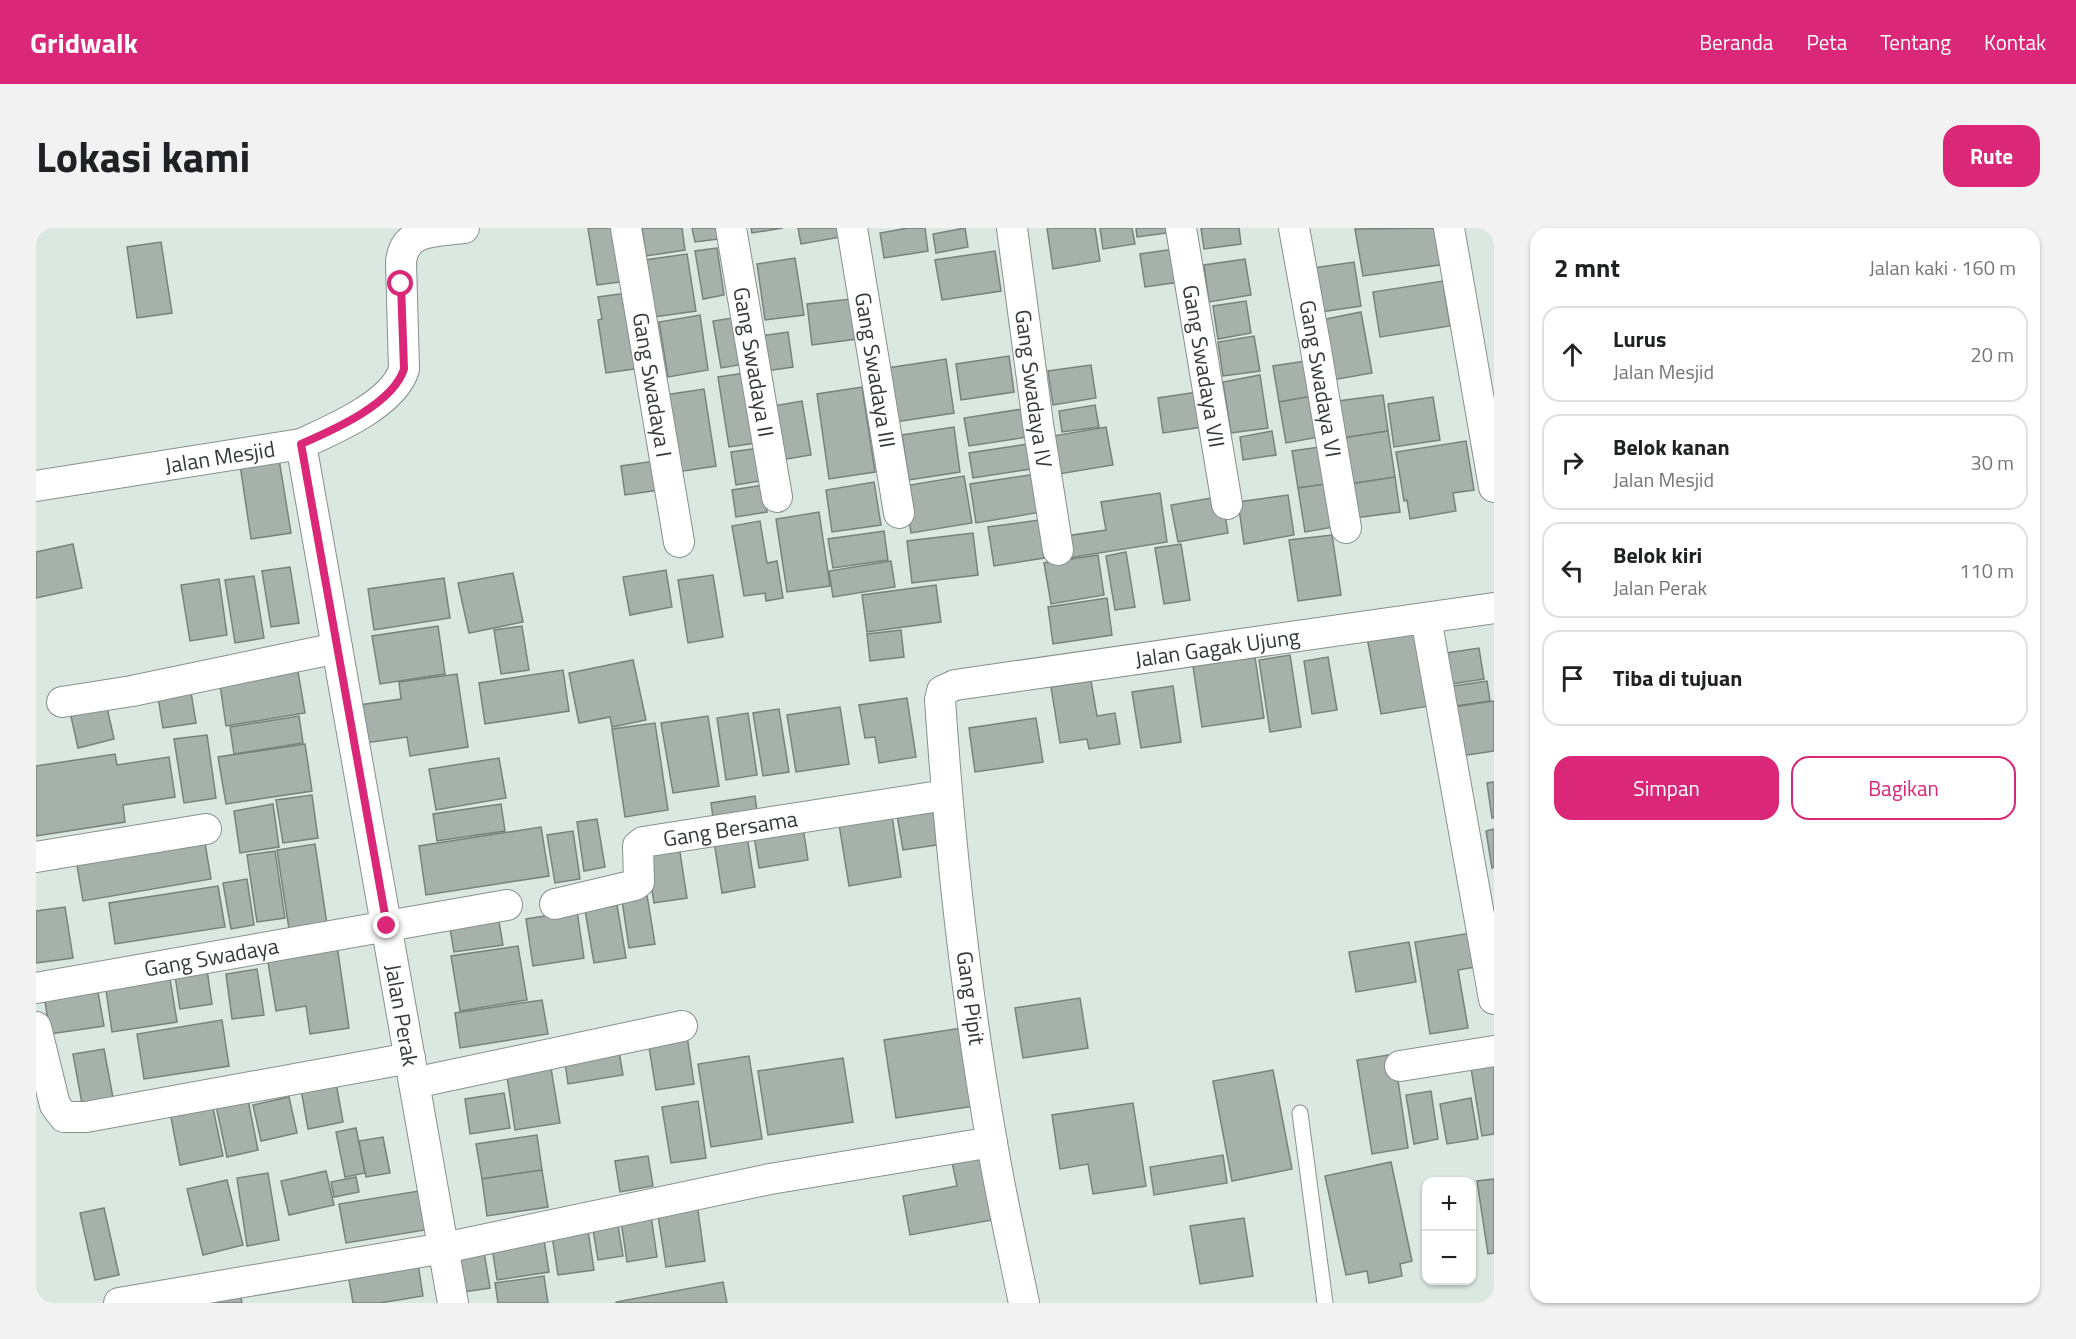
<!DOCTYPE html>
<html lang="id">
<head>
<meta charset="utf-8">
<style>
	body { margin:0; font-family:"Titillium Web",sans-serif; background:#f2f2f2; color:#202124 }
	.controls { position:absolute; right:18px; bottom:18px; display:grid; overflow:hidden; border-radius:12px; box-shadow:0 2px 4px #0004 }
	.controls button { width:54px; height:54px; display:grid; place-items:center; padding:0; border:0; border-bottom:2px solid #e0e0e0; background:#fff; color:#202124; font:30px sans-serif }
	.stop { position:absolute; width:18px; height:18px; margin:-14px; border:4px solid #db2777; border-radius:50%; background:#fff }
	.stop.end { background:#db2777; border-color:#fff; box-shadow:0 2px 6px #0008 }
	.list { margin:0; padding:0; list-style:none }
	h2 { display:flex; justify-content:space-between; align-items:center; height:78px; margin:0; padding:0 24px; font-size:26px }
	h2 small { font-size:20px; font-weight:400; color:#757577 }
	.list li { display:grid; grid-template-columns:39px 1fr auto; gap:18px; align-items:center; box-sizing:border-box; height:96px; margin:0 12px 12px; padding:0 12px; border:2px solid #e0e0e0; border-radius:18px }
	.list b { display:block; font-size:22px; white-space:nowrap }
	.list p { margin:0; font-size:20px; white-space:nowrap; color:#757577 }
	.list em { font-size:20px; font-style:normal; color:#757577 }
	.actions { display:flex; gap:12px; padding:18px 24px }
	.actions a { flex:1; padding:14px 0; border:2px solid #db2777; border-radius:18px; text-align:center; font-size:21px; color:#db2777 }
	.actions .main { background:#db2777; color:#fff }
	.icon { flex:none; width:33px; height:33px; fill:none; stroke:currentColor; stroke-width:2; stroke-linecap:round; stroke-linejoin:round }
	.map { position:relative; flex:none; width:1458px; height:1075px; overflow:hidden; border-radius:18px }
	header { display:flex; align-items:center; gap:36px; box-sizing:border-box; height:84px; padding:0 30px; background:#db2777; color:#fff }
	header strong { font-size:28px }
	nav { display:flex; gap:33px; margin-inline-start:auto; font-size:21px }
	.intro { display:flex; align-items:center; justify-content:space-between; box-sizing:border-box; height:144px; padding:0 36px }
	h1 { margin:0; font-size:42px }
	.button { padding:15px 27px; border-radius:18px; background:#db2777; color:#fff; font-size:21px; font-weight:700 }
	main { display:flex; gap:36px; padding:0 36px }
	aside { flex:1; background:#fff; border-radius:18px; box-shadow:0 2px 4px #0004 }
	.map>svg:first-child { display:block }
</style>
</head>
<body>
<header>
<strong>Gridwalk</strong>
<nav><a>Beranda</a><a>Peta</a><a>Tentang</a><a>Kontak</a></nav>
</header>
<div class="intro"><h1>Lokasi kami</h1><a class="button">Rute</a></div>
<main>
<div class="map">
<svg width="1458" height="1075" viewBox="0 0 1458 1075">
	<rect width="100%" height="100%" fill="#dbe7e1"/>
	<g fill="#a6b1ac" stroke="#78827d" stroke-width="1.5">
		<polygon points="552,0 583,0 591,53 561,57"/>
		<polygon points="606,0 646,0 649,22 610,28"/>
		<polygon points="656,0 689,0 690,10 659,14"/>
		<polygon points="715,0 747,0 716,5"/>
		<polygon points="762,0 804,0 805,9 765,16"/>
		<polygon points="872,0 889,0 892,23 848,30 844,5"/>
		<polygon points="929,0 932,19 900,25 897,6"/>
		<polygon points="1011,0 1059,0 1064,33 1017,41"/>
		<polygon points="1064,0 1096,0 1099,16 1067,21"/>
		<polygon points="1100,0 1136,0 1137,4 1101,9"/>
		<polygon points="1165,0 1203,0 1205,16 1168,21"/>
		<polygon points="1404,0 1410,36 1327,48 1319,1"/>
		<polygon points="125,14 136,85 101,90 91,19"/>
		<polygon points="681,20 688,67 667,71 659,23"/>
		<polygon points="1138,21 1144,54 1109,59 1104,26"/>
		<polygon points="959,23 965,63 906,72 899,32"/>
		<polygon points="651,26 660,83 611,90 602,33"/>
		<polygon points="759,30 768,87 729,92 721,36"/>
		<polygon points="1209,31 1215,67 1173,74 1168,37"/>
		<polygon points="1318,34 1325,78 1278,85 1271,41"/>
		<polygon points="1407,53 1414,98 1344,109 1337,64"/>
		<polygon points="591,65 605,140 570,145 562,92 566,91 562,69"/>
		<polygon points="815,71 821,111 776,117 771,76"/>
		<polygon points="1210,73 1215,105 1182,111 1177,78"/>
		<polygon points="1325,84 1336,145 1291,153 1280,93"/>
		<polygon points="664,87 672,142 632,149 623,94"/>
		<polygon points="702,89 709,136 685,140 677,93"/>
		<polygon points="752,104 757,139 730,143 724,108"/>
		<polygon points="1218,108 1224,143 1187,148 1182,114"/>
		<polygon points="973,128 978,164 925,172 920,136"/>
		<polygon points="910,131 918,185 853,195 845,141"/>
		<polygon points="1276,132 1282,167 1243,174 1237,138"/>
		<polygon points="1055,137 1060,170 1017,177 1012,143"/>
		<polygon points="709,145 720,215 693,219 682,149"/>
		<polygon points="1224,147 1232,200 1195,205 1187,154"/>
		<polygon points="826,159 839,244 793,251 781,166"/>
		<polygon points="668,161 680,238 641,244 629,167"/>
		<polygon points="1161,164 1166,199 1127,205 1122,170"/>
		<polygon points="1282,167 1289,208 1250,215 1243,174"/>
		<polygon points="1347,167 1352,203 1307,210 1302,173"/>
		<polygon points="1397,169 1404,212 1358,219 1352,176"/>
		<polygon points="766,173 775,227 739,233 731,179"/>
		<polygon points="1059,177 1063,199 1026,204 1023,183"/>
		<polygon points="986,181 991,209 933,218 928,190"/>
		<polygon points="918,199 924,244 873,252 866,207"/>
		<polygon points="1070,199 1077,237 1023,246 1017,208"/>
		<polygon points="1236,203 1240,227 1207,232 1204,209"/>
		<polygon points="1352,203 1359,249 1314,256 1307,210"/>
		<polygon points="1430,213 1438,262 1417,265 1420,283 1374,291 1371,272 1368,273 1360,224"/>
		<polygon points="991,216 995,241 937,250 933,225"/>
		<polygon points="1291,218 1297,255 1262,260 1256,223"/>
		<polygon points="723,220 729,252 700,257 695,224"/>
		<polygon points="243,231 255,305 215,311 204,237"/>
		<polygon points="619,233 623,262 589,267 585,238"/>
		<polygon points="1000,246 1005,284 940,295 934,256"/>
		<polygon points="928,248 936,295 875,305 868,258"/>
		<polygon points="1359,249 1364,284 1319,290 1314,256"/>
		<polygon points="838,254 845,297 796,304 790,262"/>
		<polygon points="1297,255 1304,298 1269,304 1262,260"/>
		<polygon points="728,257 731,284 700,289 696,262"/>
		<polygon points="1124,265 1131,314 1033,330 1030,308 1070,302 1065,274"/>
		<polygon points="1252,267 1258,307 1208,316 1202,274"/>
		<polygon points="1186,268 1192,305 1142,314 1135,277"/>
		<polygon points="783,284 794,358 751,364 740,291"/>
		<polygon points="1003,292 1008,330 958,338 952,299"/>
		<polygon points="724,293 731,335 741,333 747,370 730,373 729,365 708,368 696,298"/>
		<polygon points="848,303 852,332 797,340 792,311"/>
		<polygon points="937,305 942,347 876,355 871,313"/>
		<polygon points="1296,307 1305,367 1262,373 1253,312"/>
		<polygon points="37,316 46,360 0,370 0,324"/>
		<polygon points="1145,316 1154,372 1128,376 1119,320"/>
		<polygon points="1090,324 1099,379 1079,382 1070,328"/>
		<polygon points="1062,327 1068,367 1015,376 1008,335"/>
		<polygon points="855,333 859,359 797,369 793,343"/>
		<polygon points="254,339 263,395 235,399 226,343"/>
		<polygon points="630,342 636,379 594,387 587,349"/>
		<polygon points="477,345 487,394 433,405 422,355"/>
		<polygon points="677,347 687,409 652,415 642,352"/>
		<polygon points="218,348 228,410 199,415 189,352"/>
		<polygon points="408,350 414,390 338,402 332,361"/>
		<polygon points="183,351 191,407 154,413 145,357"/>
		<polygon points="900,357 905,394 831,404 826,367"/>
		<polygon points="1071,370 1076,407 1017,416 1012,379"/>
		<polygon points="402,398 409,446 344,456 336,408"/>
		<polygon points="486,398 493,442 465,446 458,402"/>
		<polygon points="1386,400 1399,477 1345,486 1331,409"/>
		<polygon points="865,402 868,429 834,433 831,406"/>
		<polygon points="1443,420 1448,451 1409,457 1404,426"/>
		<polygon points="1254,427 1265,499 1234,504 1223,432"/>
		<polygon points="1219,429 1228,490 1166,499 1157,438"/>
		<polygon points="1292,429 1301,482 1276,486 1268,433"/>
		<polygon points="597,432 610,492 576,499 574,489 543,495 533,445"/>
		<polygon points="261,438 269,485 190,498 183,450"/>
		<polygon points="527,442 533,483 449,496 443,455"/>
		<polygon points="421,446 432,519 374,528 371,509 329,515 323,477 365,471 363,454"/>
		<polygon points="1055,453 1061,488 1079,485 1084,516 1053,521 1051,511 1024,515 1015,459"/>
		<polygon points="1451,453 1454,473 1413,479 1411,459"/>
		<polygon points="154,458 160,495 127,500 121,463"/>
		<polygon points="1137,458 1145,514 1105,520 1096,464"/>
		<polygon points="871,470 880,529 843,535 839,509 829,510 823,477"/>
		<polygon points="1458,473 1458,523 1425,528 1417,479"/>
		<polygon points="70,475 78,511 42,520 34,484"/>
		<polygon points="804,479 813,536 760,544 751,487"/>
		<polygon points="743,481 753,544 727,548 717,485"/>
		<polygon points="712,485 721,547 690,552 681,490"/>
		<polygon points="263,488 267,515 198,526 194,499"/>
		<polygon points="672,488 683,558 637,565 625,495"/>
		<polygon points="1000,490 1007,534 939,544 933,500"/>
		<polygon points="619,495 632,582 589,589 576,501"/>
		<polygon points="171,507 180,570 148,575 138,511"/>
		<polygon points="269,516 276,563 190,576 182,529"/>
		<polygon points="79,526 81,537 133,529 139,569 87,577 89,594 0,608 0,538"/>
		<polygon points="463,530 470,570 400,582 393,541"/>
		<polygon points="1458,554 1458,590 1456,590 1451,555"/>
		<polygon points="276,567 282,610 247,615 240,572"/>
		<polygon points="719,568 722,591 678,597 675,575"/>
		<polygon points="900,575 907,616 867,622 860,581"/>
		<polygon points="237,576 243,619 204,625 198,583"/>
		<polygon points="465,576 469,603 401,613 397,586"/>
		<polygon points="855,581 865,649 813,658 802,590"/>
		<polygon points="561,591 569,639 548,643 541,594"/>
		<polygon points="766,593 772,632 723,640 717,601"/>
		<polygon points="505,599 513,648 390,667 383,618"/>
		<polygon points="1458,601 1458,639 1456,640 1450,603"/>
		<polygon points="710,602 719,659 686,665 677,607"/>
		<polygon points="537,603 544,651 519,655 511,607"/>
		<polygon points="168,609 175,651 47,673 40,631"/>
		<polygon points="279,616 291,696 253,701 241,622"/>
		<polygon points="643,618 651,670 618,675 610,622"/>
		<polygon points="239,623 249,690 221,694 211,627"/>
		<polygon points="211,651 218,697 195,701 187,655"/>
		<polygon points="182,658 189,699 79,716 73,675"/>
		<polygon points="610,661 619,716 593,720 585,665"/>
		<polygon points="581,677 590,730 558,735 549,682"/>
		<polygon points="29,679 37,730 0,735 0,683"/>
		<polygon points="541,683 548,730 497,738 490,691"/>
		<polygon points="462,688 467,717 418,724 413,695"/>
		<polygon points="1441,704 1446,738 1422,742 1432,800 1394,806 1379,714"/>
		<polygon points="1373,714 1380,754 1320,764 1313,724"/>
		<polygon points="301,717 313,800 274,806 270,778 240,783 231,728"/>
		<polygon points="482,718 491,772 424,783 415,728"/>
		<polygon points="170,735 176,776 144,781 138,741"/>
		<polygon points="221,741 228,787 196,791 190,746"/>
		<polygon points="133,745 141,794 76,804 69,755"/>
		<polygon points="61,759 68,798 14,806 8,767"/>
		<polygon points="1044,770 1052,820 987,830 979,780"/>
		<polygon points="506,772 512,806 424,820 419,785"/>
		<polygon points="186,792 193,838 108,851 101,806"/>
		<polygon points="932,799 944,877 860,890 848,812"/>
		<polygon points="650,801 658,856 620,862 611,807"/>
		<polygon points="582,818 587,847 532,856 528,827"/>
		<polygon points="68,821 78,875 47,881 37,826"/>
		<polygon points="1358,826 1372,920 1336,926 1321,832"/>
		<polygon points="713,828 726,911 675,919 662,836"/>
		<polygon points="807,830 817,894 732,907 722,843"/>
		<polygon points="1458,830 1458,906 1446,908 1434,834"/>
		<polygon points="514,834 524,895 479,902 470,841"/>
		<polygon points="1237,842 1256,941 1196,953 1177,853"/>
		<polygon points="299,849 307,894 272,901 264,855"/>
		<polygon points="1395,863 1402,911 1378,916 1370,867"/>
		<polygon points="468,865 474,900 434,906 429,871"/>
		<polygon points="211,867 222,922 191,929 179,873"/>
		<polygon points="253,869 261,905 225,913 217,877"/>
		<polygon points="1435,870 1442,911 1411,916 1404,876"/>
		<polygon points="662,873 670,930 635,935 626,879"/>
		<polygon points="176,875 187,928 144,937 134,884"/>
		<polygon points="1097,875 1110,958 1057,966 1052,936 1024,941 1016,887"/>
		<polygon points="320,900 329,945 309,949 300,904"/>
		<polygon points="501,907 506,942 446,951 440,916"/>
		<polygon points="347,909 354,945 330,949 323,913"/>
		<polygon points="1187,927 1191,955 1118,967 1114,939"/>
		<polygon points="612,928 617,958 584,964 579,933"/>
		<polygon points="948,929 956,992 874,1007 867,968 921,958 916,934"/>
		<polygon points="1355,934 1376,1033 1364,1036 1366,1048 1333,1055 1331,1043 1310,1047 1289,948"/>
		<polygon points="506,942 512,979 451,988 446,951"/>
		<polygon points="290,943 298,977 253,987 245,953"/>
		<polygon points="232,945 243,1012 211,1018 201,950"/>
		<polygon points="320,949 323,964 298,969 295,954"/>
		<polygon points="1458,951 1458,1025 1452,1026 1441,953"/>
		<polygon points="191,952 207,1017 167,1027 151,961"/>
		<polygon points="389,962 395,1001 310,1015 303,976"/>
		<polygon points="661,975 669,1033 630,1039 621,981"/>
		<polygon points="68,980 83,1047 59,1052 44,985"/>
		<polygon points="615,988 621,1029 591,1034 585,993"/>
		<polygon points="1208,990 1217,1048 1164,1056 1154,998"/>
		<polygon points="581,991 587,1028 562,1032 556,995"/>
		<polygon points="551,996 558,1042 522,1047 515,1001"/>
		<polygon points="507,1005 513,1044 461,1052 455,1012"/>
		<polygon points="447,1018 454,1060 428,1064 422,1022"/>
		<polygon points="381,1029 387,1068 344,1075 317,1075 311,1040"/>
		<polygon points="508,1048 512,1075 462,1075 459,1055"/>
		<polygon points="687,1054 691,1075 580,1075 580,1074"/>
		<polygon points="203,1059 206,1075 172,1075"/>
	</g>
	<g fill="none" stroke-linecap="round" stroke-linejoin="round">
		<g stroke="#87918c" stroke-width="17">
			<polyline id="service" points="1264,885 1289,1075"/>
		</g>
		<g stroke="#87918c" stroke-width="32">
			<g id="minor">
				<path id="s1" d="M590 0 643 314"/>
				<path id="s2" d="M695 0 741 269"/>
				<path id="s3" d="M816 0 863 285"/>
				<path id="s4" d="M976 0 1002 196 1022 322"/>
				<path id="s5" d="M1145 0 1191 276"/>
				<path id="s6" d="M1258 0 1279 116 1310 300"/>
				<polyline points="1413,0 1458,259"/>
				<path id="s7" d="M265 216 417 1075"/>
				<path id="s8" d="M0 258 265 216C296 202 358 176 368 141L365 34C368 0 401 4 428 0"/>
				<polyline points="1390,390 1458,771"/>
				<polyline points="26,474 96,463 301,420"/>
				<polyline points="0,629 170,601"/>
				<path id="s9" d="M519 676 599 657 603 654 602 618 607 614 910 567"/>
				<path id="s10" d="M0 760 471 677"/>
				<polyline points="0,799 19,877 28,889 50,889 374,830"/>
				<polyline points="1364,838 1458,823"/>
				<polyline points="378,855 646,798"/>
				<polyline points="83,1075 408,1020 734,951 956,914"/>
				<path id="s11" d="M988 1075C977 1022 965 968 956 915 930 769 914 620 904 472L906 463 919 457 1458 380"/>
			</g>
		</g>
		<use href="#service" stroke="#fff" stroke-width="15"/>
		<use href="#minor" stroke="#fff" stroke-width="30"/>
	</g>
	<g fill="none" stroke-linecap="round" stroke-linejoin="round">
		<path stroke="#db2777" stroke-width="8" d="M351 698 265 216C297 202 357 176 368 141L365 56"/>
	</g>
	<g text-anchor="middle" stroke-width="4.5" stroke-linejoin="round" paint-order="stroke">
		<g font-size="22" fill="#363a38" stroke="#fff">
			<text dy="8" stroke="none"><textPath href="#s2" startOffset="136">Gang Swadaya II</textPath></text>
			<text dy="8" stroke="none"><textPath href="#s5" startOffset="140">Gang Swadaya VII</textPath></text>
			<text dy="8" stroke="none"><textPath href="#s3" startOffset="144">Gang Swadaya III</textPath></text>
			<text dy="8" stroke="none"><textPath href="#s6" startOffset="153">Gang Swadaya VI</textPath></text>
			<text dy="8" stroke="none"><textPath href="#s1" startOffset="159">Gang Swadaya I</textPath></text>
			<text dy="8" stroke="none"><textPath href="#s4" startOffset="162">Gang Swadaya IV</textPath></text>
			<text dy="8" stroke="none"><textPath href="#s8" startOffset="186">Jalan Mesjid</textPath></text>
			<text dy="8" stroke="none"><textPath href="#s11" startOffset="898">Jalan Gagak Ujung</textPath></text>
			<text dy="8" stroke="none"><textPath href="#s9" startOffset="218">Gang Bersama</textPath></text>
			<text dy="8" stroke="none"><textPath href="#s10" startOffset="178">Gang Swadaya</textPath></text>
			<text transform="translate(935 770) rotate(82)" y="8">Gang Pipit</text>
			<text dy="8" stroke="none"><textPath href="#s7" startOffset="580">Jalan Perak</textPath></text>
		</g>
	</g>
</svg>
<div class="controls">
<button>+</button>
<button>−</button>
</div>
<div class="stop" style="left:365px;top:56px"></div>
<div class="stop end" style="left:351px;top:698px"></div>
</div>
<aside>
<h2>2 mnt<small>Jalan kaki · 160 m</small></h2>
<ul class="list">
<li><svg class="icon" aria-label="ahead" viewBox="0 0 24 24"><path d="M12 20V5M6 11l6-6 6 6"/></svg><div><b>Lurus</b><p>Jalan Mesjid</p></div><em>20 m</em></li>
<li><svg class="icon" aria-label="right" viewBox="0 0 24 24"><path d="M7 20v-9h11M14 6l5 5-5 5"/></svg><div><b>Belok kanan</b><p>Jalan Mesjid</p></div><em>30 m</em></li>
<li><svg class="icon" aria-label="left" viewBox="0 0 24 24"><path d="M17 20v-9H6M10 6l-5 5 5 5"/></svg><div><b>Belok kiri</b><p>Jalan Perak</p></div><em>110 m</em></li>
<li><svg class="icon" aria-label="arrive" viewBox="0 0 24 24"><path d="M6 21V4h12l-3 4 3 4H6"/></svg><div><b>Tiba di tujuan</b></div></li>
</ul>
<div class="actions"><a class="main">Simpan</a><a>Bagikan</a></div>
</aside>
</main>
</body>
</html>
